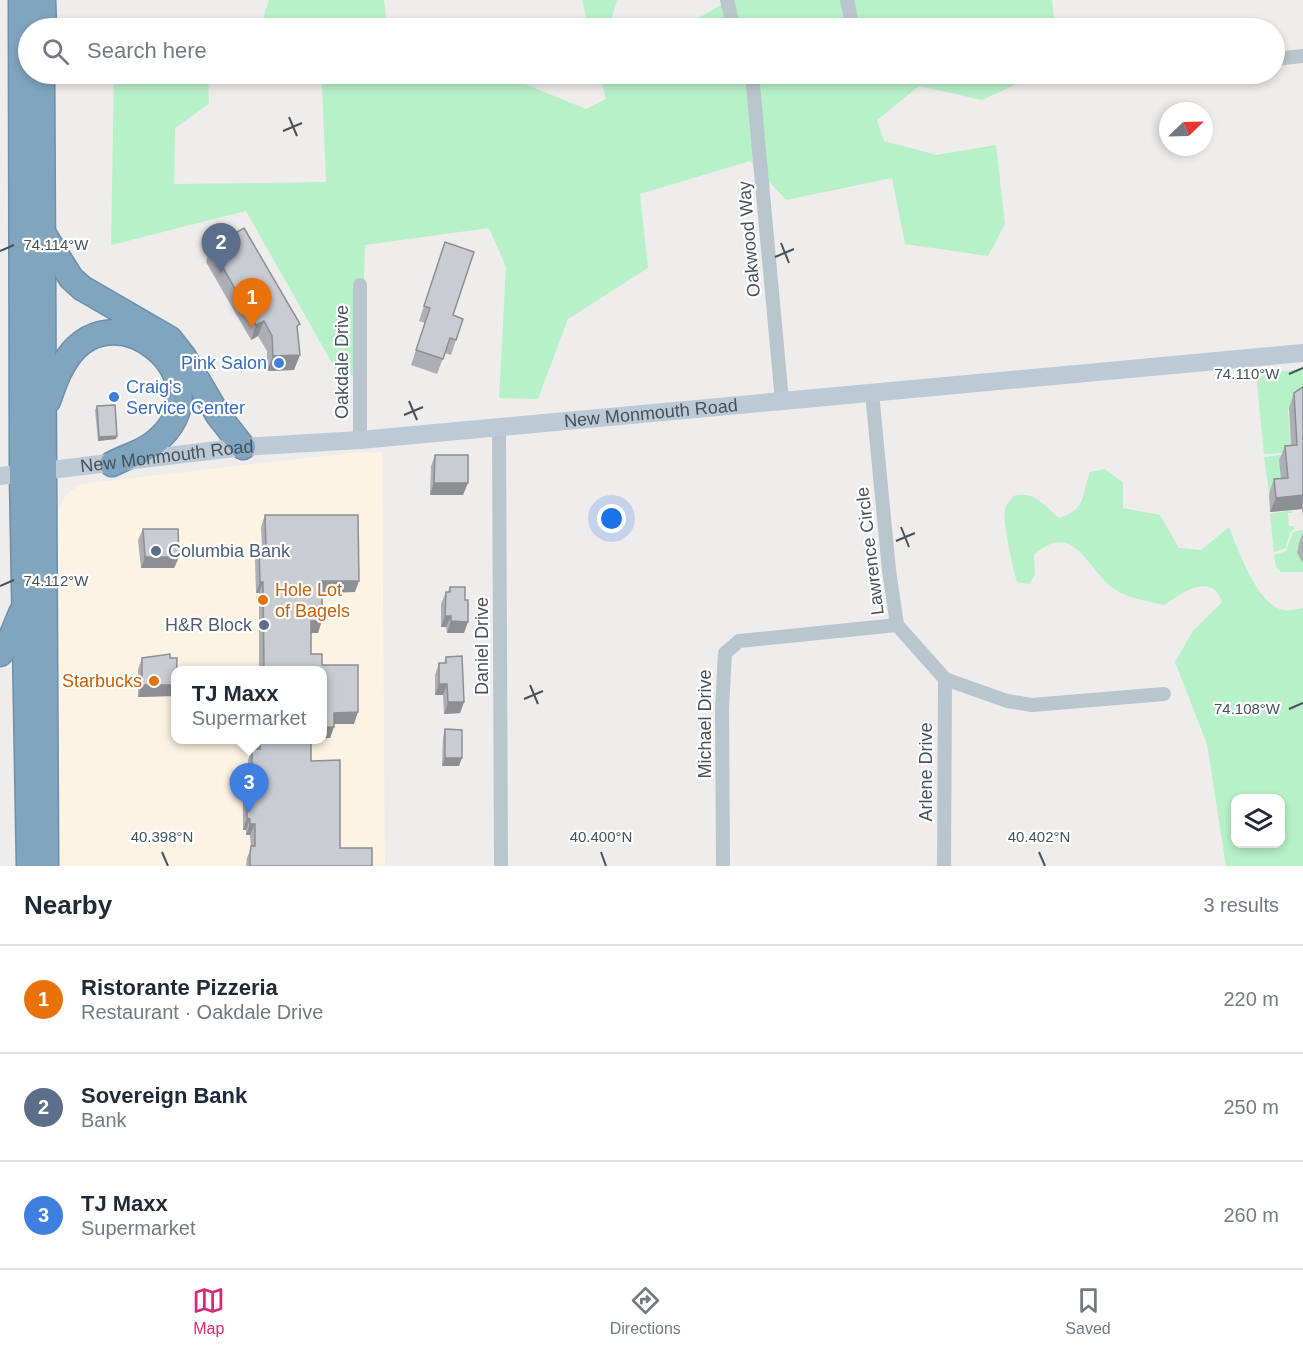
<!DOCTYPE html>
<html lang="en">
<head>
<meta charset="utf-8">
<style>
	body { margin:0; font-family:Arial,sans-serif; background:#f6f6f7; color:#1f2937 }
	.controls { position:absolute; right:18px; bottom:18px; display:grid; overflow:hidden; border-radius:12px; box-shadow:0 3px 9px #0003 }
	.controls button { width:54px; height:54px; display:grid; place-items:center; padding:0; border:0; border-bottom:2px solid #e0e1e3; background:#fff; color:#1f2937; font:30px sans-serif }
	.compass { position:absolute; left:1159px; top:102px; width:54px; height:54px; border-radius:50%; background:#fff; box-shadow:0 3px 9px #0003; rotate:67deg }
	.you { position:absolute; left:612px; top:519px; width:21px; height:21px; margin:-15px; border:4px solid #fff; border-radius:50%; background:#1a73e8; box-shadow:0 0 0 9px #1a73e833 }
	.badge { display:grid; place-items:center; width:39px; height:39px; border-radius:50%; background:#db2777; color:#fff; font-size:20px; font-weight:700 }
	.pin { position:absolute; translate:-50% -50px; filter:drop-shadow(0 2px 3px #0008) }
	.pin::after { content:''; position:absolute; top:32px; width:21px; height:18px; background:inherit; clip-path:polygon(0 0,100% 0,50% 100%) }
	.popup { position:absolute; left:171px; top:666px; width:156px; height:78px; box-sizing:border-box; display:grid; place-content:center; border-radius:12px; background:#fff; filter:drop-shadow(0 2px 4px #0005); font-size:20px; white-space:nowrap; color:#747a83 }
	.popup b { font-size:22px; color:#1f2937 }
	.popup::after { content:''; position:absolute; left:50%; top:100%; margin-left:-12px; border:12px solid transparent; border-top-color:#fff }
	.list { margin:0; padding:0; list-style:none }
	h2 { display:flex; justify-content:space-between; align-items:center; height:78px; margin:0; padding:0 24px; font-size:26px }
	h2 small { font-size:20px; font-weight:400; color:#747a83 }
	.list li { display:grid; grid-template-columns:39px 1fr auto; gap:18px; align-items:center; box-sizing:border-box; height:108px; padding:0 24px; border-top:2px solid #e0e1e3 }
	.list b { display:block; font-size:22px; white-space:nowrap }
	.list p { margin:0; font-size:20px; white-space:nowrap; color:#747a83 }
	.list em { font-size:20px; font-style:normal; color:#747a83 }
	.icon { flex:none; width:33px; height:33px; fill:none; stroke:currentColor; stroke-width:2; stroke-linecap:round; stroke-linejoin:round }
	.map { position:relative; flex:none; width:1303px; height:866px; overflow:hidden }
	.search { position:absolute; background:#fff; box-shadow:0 3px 9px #0003; left:18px; right:18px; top:18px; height:66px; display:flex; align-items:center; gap:15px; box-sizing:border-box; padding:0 21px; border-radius:33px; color:#747a83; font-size:22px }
	.sheet { height:402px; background:#fff }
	nav { display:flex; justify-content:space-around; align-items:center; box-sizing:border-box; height:84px; border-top:2px solid #e0e1e3; background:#fff; font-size:16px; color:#747a83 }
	nav a { display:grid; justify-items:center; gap:3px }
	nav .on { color:#db2777 }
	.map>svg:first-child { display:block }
</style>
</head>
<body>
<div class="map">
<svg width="1303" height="866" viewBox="0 0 1303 866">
	<rect width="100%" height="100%" fill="#efecec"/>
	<path fill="#fcf3e3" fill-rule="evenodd" d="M382 452 385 866H58L56 509H60L65 496 80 484 351 453ZM176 670H322V740H176Z"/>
	<g fill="#b7f1c8" fill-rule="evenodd">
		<polygon points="269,0 384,0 387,26 393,28 260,28"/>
		<polygon points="582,0 617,0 609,28 589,28"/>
		<polygon points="729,0 1052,0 1055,28 682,28"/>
		<polygon points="114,74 208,74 209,104 175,128 174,184 326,182 322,84 241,83 244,74 500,74 586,109 606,99 600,74 1039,74 982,100 919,86 877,120 884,141 937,155 996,145 1005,224 988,256 905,244 892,178 786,200 750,161 640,194 648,268 568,319 538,399 499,398 506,267 489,228 365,245 361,377 337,372 246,211 111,245"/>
		<polygon points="1303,369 1303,400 1288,410 1292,459 1282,453 1264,454 1256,374"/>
		<polygon points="1282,455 1282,492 1269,493 1264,457"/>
		<path d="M1105 469 1123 483V508L1160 515 1179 548 1201 550 1229 527C1238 549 1258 607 1284 610 1290 611 1297 609 1303 608V866H1226L1207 744 1175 662 1193 631 1222 602C1212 572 1182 592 1165 605 1146 601 1123 598 1108 584 1086 564 1071 521 1034 555L1035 575 1029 584 1017 582C1013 568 1002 520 1005 509 1006 505 1011 500 1013 496 1034 490 1044 505 1059 518 1087 509 1081 496 1090 472ZM1236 798H1280V844H1236Z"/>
		<polygon points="1292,510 1293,513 1288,513 1289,526 1294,526 1294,529 1290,532 1286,548 1274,552 1270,514"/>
		<polygon points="1303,530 1297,550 1303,563 1303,572 1281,572 1276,567 1274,555 1286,551 1293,532"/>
	</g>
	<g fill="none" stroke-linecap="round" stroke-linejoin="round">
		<g stroke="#6c8faa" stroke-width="27">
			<g id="highway">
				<polyline points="21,0 22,474 29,866"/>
				<polyline points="43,0 44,28"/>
				<polyline points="42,74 46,866"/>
				<polyline points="43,233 71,278 82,288 170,339 184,357 218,415 243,447"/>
				<path d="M48 401C52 390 56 377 62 367 109 278 233 381 154 443 143 452 125 457 112 464"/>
				<polyline points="0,654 8,645 21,613"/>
			</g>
		</g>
		<g stroke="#b9c6cd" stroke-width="14">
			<polyline points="727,0 734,28"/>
			<polyline points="847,0 853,28"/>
			<polyline points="1086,28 1087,28"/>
			<polyline points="1274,59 1303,56"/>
			<polyline points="752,74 782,401"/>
			<polyline points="360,285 360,440"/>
			<polyline points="872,393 889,570 897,625 945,679 1007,701 1032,705 1164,694"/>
			<polyline points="499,426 501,866"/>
			<polyline points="723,866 722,708 725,653 739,641 897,625"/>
			<polyline points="944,866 945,679"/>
		</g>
		<path stroke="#bbcad5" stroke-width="18" id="s1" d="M0 476 243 447 360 440 1303 353"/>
		<use href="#highway" stroke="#81a4bf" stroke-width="24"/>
	</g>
	<g fill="#adafb5">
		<polygon points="445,242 453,315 463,319 451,355 445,353 437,374 411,365 425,323 419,321"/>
		<polygon points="211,247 298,331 294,370 267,371 267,351 258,336 251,340 206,262"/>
		<polygon points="1303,387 1303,518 1302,509 1270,512 1269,494 1274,479 1281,478 1279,460 1285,446 1291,445 1289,408 1294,393"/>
		<polygon points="97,406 116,439 98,441 95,410"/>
		<polygon points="435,455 463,495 430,495 431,466"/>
		<polygon points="265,515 355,592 322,593 318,633 311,633 311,654 322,665 354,724 334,724 330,738 322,738 322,670 259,670 259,593 256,593 255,559 259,548 262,548 261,527"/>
		<polygon points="143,529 179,557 174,568 141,568 138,540"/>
		<polygon points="1303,532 1303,563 1297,553 1299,543"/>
		<polygon points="450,587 464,633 447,633 446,627 441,627 441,604 446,592 448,592"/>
		<polygon points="446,657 464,702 460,713 444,714 443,695 435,695 435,675 439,663 444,663"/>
		<polygon points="142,658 170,658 176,685 176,689 173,696 138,697 138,669"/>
		<polygon points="445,729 459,766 442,766 443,737"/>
		<polygon points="256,740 311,740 311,761 340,848 372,866 246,866 247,858 251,848 250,835 246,835 246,830 243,830 243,795 247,783 248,782 248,760 252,749 256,749"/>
	</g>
	<g fill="#8d8f93">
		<polygon points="264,321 258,336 251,340 256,325"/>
		<polygon points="300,355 294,370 267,371 273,356"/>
		<polygon points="117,436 116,439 98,441 99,437"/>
		<polygon points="434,483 468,483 463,495 430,495"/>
		<polygon points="1303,495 1302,509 1270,512 1276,498"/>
		<polygon points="145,557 179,557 174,568 141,568"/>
		<polygon points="322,581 359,581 355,592 318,593"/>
		<polygon points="260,582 263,582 259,593 256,593"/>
		<polygon points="445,616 451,616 446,627 441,627"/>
		<polygon points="311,621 322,621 318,633 307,633"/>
		<polygon points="451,621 468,622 464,633 447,633"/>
		<polygon points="439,684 447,684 443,695 435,695"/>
		<polygon points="142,685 176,685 176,689 173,696 138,697"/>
		<polygon points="448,702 464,702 460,713 444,714"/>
		<polygon points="358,712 354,724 330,724 334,713"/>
		<polygon points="322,727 334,727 330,738 322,738"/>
		<polygon points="445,758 462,758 459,766 442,766"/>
		<polygon points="247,818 250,819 246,830 243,830"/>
		<polygon points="250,824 255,824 250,835 246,835"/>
	</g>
	<g fill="#c9ccd2" stroke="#8d8f93" stroke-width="1.5">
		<polygon points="244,228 300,324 297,326 300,355 273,356 272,336 264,321 256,325 211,247"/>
		<polygon points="445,242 474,252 453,315 463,319 456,340 450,338 443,359 416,350 430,308 424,306"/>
		<polygon points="1303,387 1303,495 1276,498 1274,479 1288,478 1285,446 1297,445 1294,393"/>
		<polygon points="115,405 117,436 99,437 97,406"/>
		<polygon points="435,455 468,455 468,483 434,483"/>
		<polygon points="265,515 358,515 359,581 322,581 322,621 311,621 311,654 322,654 322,665 358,665 358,712 334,713 334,727 322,727 322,670 264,670 263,582 260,582 259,548 266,548"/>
		<polygon points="143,529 178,529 179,557 145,557"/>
		<polygon points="450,587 465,587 465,600 468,600 468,622 451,621 451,616 445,616 446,592 450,592"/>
		<polygon points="170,654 170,658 177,658 176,685 142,685 142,658"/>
		<polygon points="462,656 464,702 448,702 447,684 439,684 439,663 446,663 446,657"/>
		<polygon points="445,729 462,730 462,758 445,758"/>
		<polygon points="260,740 311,740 311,761 340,760 340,848 372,848 372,866 250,866 250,854 251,846 255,846 255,824 250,824 250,819 247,818 247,783 252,778 252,749 260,749"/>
	</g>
	<path fill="none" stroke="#44525b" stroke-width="2" d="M289 117 297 136M283 131 302 123M781 243 789 263M0 251 14 245M775 257 794 249M1289 374 1303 368M409 401 417 420M404 415 423 407M901 527 909 547M896 541 915 533M0 586 14 580M530 685 538 704M524 699 543 691M1289 709 1303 703M162 852 168 866M601 852 606 866M1039 852 1045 866"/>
	<g fill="#3f7fe0" stroke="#fff" stroke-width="2">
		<circle cx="279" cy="363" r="6"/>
		<circle cx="114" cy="397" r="6"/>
	</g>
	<g fill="#5c6f8a" stroke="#fff" stroke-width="2">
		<circle cx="156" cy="551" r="6"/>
		<circle cx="264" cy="625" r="6"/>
	</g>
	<g fill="#e8710a" stroke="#fff" stroke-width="2">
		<circle cx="263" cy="600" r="6"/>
		<circle cx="154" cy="681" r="6"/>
	</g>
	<g text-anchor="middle" stroke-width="4.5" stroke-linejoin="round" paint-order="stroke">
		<g font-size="18" fill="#44525b" stroke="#fff">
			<text transform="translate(749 239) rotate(-95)" y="6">Oakwood Way</text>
			<text transform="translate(342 362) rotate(-90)" y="6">Oakdale Drive</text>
			<text dy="6" stroke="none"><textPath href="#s1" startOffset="654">New Monmouth Road</textPath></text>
			<text dy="6" stroke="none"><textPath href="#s1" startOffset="168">New Monmouth Road</textPath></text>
			<text transform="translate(870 551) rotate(-97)" y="6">Lawrence Circle</text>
			<text transform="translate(482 646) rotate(-90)" y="6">Daniel Drive</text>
			<text transform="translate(705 724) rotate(-90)" y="6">Michael Drive</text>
			<text transform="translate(926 772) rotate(-90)" y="6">Arlene Drive</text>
		</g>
		<g font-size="18" fill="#366cbe" stroke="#fff" text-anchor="end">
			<text x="267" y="369">Pink Salon</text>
			<text x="126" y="393" text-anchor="start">Craig's<tspan x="126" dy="21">Service Center</tspan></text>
		</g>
		<g font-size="18" fill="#4e5e75" stroke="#fff" text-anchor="start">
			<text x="168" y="557">Columbia Bank</text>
			<text x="252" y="631" text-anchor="end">H&amp;R Block</text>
		</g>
		<g font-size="18" fill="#c56008" stroke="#fff" text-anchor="start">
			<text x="275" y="596">Hole Lot<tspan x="275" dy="21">of Bagels</tspan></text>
			<text x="142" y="687" text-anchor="end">Starbucks</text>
		</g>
	</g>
	<g font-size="15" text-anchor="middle" fill="#44525b" stroke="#fff" stroke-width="4.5" stroke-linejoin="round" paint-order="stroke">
		<text x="56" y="250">74.114°W</text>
		<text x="1247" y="379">74.110°W</text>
		<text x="56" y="586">74.112°W</text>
		<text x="1247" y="714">74.108°W</text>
		<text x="162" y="842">40.398°N</text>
		<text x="601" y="842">40.400°N</text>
		<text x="1039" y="842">40.402°N</text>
	</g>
</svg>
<div class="controls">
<button><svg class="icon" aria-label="layers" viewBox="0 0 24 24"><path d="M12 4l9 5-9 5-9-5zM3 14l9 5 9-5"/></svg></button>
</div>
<svg class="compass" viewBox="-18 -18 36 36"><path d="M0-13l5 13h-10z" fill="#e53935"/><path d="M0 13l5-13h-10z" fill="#747a83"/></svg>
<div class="you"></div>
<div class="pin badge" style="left:252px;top:328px;background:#e8710a">1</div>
<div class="pin badge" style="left:221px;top:273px;background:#5c6f8a">2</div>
<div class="pin badge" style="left:249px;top:813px;background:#3f7fe0">3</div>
<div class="popup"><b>TJ Maxx</b>Supermarket</div>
<div class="search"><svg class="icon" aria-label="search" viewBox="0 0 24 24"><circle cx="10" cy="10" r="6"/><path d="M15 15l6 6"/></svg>Search here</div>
</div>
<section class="sheet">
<h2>Nearby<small>3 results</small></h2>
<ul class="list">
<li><span class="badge" style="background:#e8710a">1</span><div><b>Ristorante Pizzeria</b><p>Restaurant · Oakdale Drive</p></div><em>220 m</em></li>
<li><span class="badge" style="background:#5c6f8a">2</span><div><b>Sovereign Bank</b><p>Bank</p></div><em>250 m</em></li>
<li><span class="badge" style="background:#3f7fe0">3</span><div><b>TJ Maxx</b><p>Supermarket</p></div><em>260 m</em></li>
</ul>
</section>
<nav>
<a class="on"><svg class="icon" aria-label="map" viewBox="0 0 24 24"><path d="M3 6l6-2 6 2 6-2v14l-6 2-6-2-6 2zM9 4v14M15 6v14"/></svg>Map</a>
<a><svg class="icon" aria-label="directions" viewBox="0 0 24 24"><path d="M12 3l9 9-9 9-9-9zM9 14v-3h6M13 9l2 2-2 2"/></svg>Directions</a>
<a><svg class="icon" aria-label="saved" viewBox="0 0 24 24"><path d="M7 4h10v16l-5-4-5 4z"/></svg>Saved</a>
</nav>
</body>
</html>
